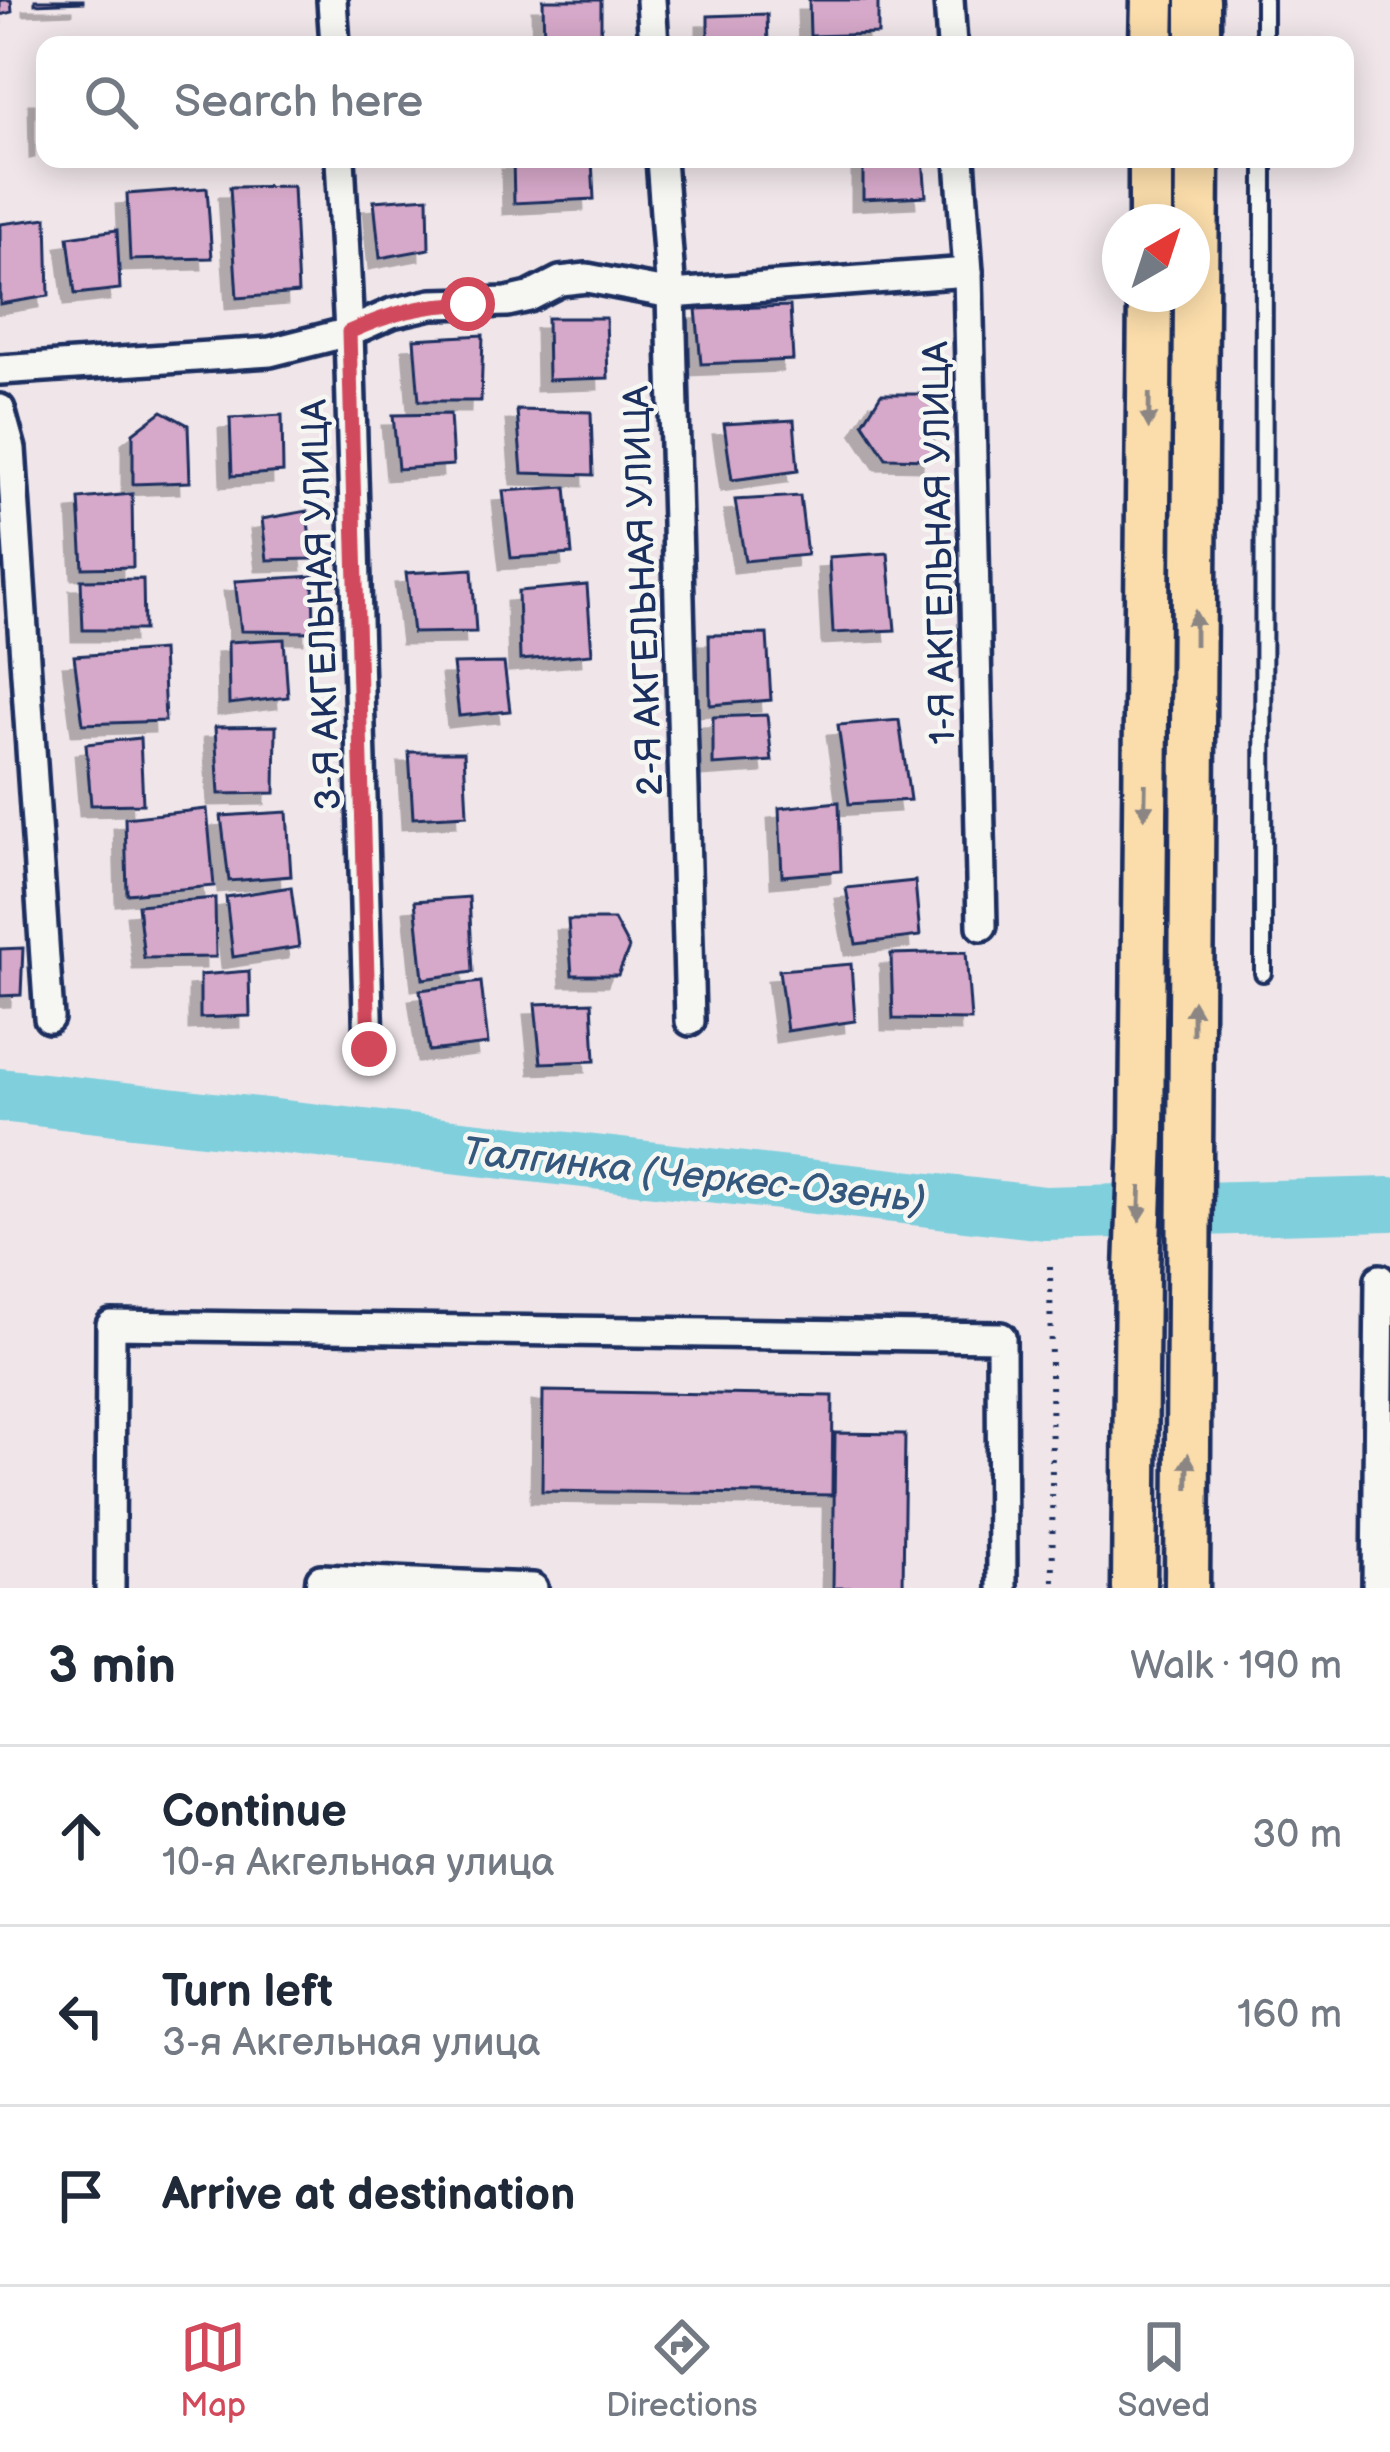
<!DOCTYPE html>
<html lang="en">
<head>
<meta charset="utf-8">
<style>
	body { margin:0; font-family:"Balsamiq Sans",sans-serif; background:#f2f2f3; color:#1f2937 }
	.compass { position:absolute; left:1102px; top:204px; width:108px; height:108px; border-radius:50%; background:#fff; box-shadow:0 6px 30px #0003; rotate:39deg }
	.stop { position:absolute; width:36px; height:36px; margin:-27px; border:9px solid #d1495b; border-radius:50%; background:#fff }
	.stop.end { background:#d1495b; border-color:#fff; box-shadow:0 3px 12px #0008 }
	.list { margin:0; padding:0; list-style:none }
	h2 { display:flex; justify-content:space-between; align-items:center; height:156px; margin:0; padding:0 48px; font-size:51px }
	h2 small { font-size:39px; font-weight:400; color:#747a83 }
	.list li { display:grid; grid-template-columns:78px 1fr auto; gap:36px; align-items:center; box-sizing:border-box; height:180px; padding:0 48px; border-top:3px solid #e0e1e3 }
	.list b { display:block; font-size:45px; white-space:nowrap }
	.list p { margin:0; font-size:39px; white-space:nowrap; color:#747a83 }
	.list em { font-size:39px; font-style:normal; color:#747a83 }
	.icon { flex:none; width:66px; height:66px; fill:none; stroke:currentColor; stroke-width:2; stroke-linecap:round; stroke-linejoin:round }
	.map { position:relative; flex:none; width:1390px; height:1588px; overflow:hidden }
	.search { position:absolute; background:#fff; box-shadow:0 6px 30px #0003; left:36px; right:36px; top:36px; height:132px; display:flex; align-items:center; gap:30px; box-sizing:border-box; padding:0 42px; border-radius:24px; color:#747a83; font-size:45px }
	.sheet { height:696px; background:#fff }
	nav { display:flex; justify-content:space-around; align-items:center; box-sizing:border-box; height:168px; border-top:3px solid #e0e1e3; background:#fff; font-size:33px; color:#747a83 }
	nav a { display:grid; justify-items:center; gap:6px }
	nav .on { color:#d1495b }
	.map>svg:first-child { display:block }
</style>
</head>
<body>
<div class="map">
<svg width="1390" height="1588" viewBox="0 0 1390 1588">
	<defs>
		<filter id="shadow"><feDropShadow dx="-11" dy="11" stdDeviation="0" flood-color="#0004"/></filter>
	</defs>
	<rect width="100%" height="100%" fill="#f0e6ea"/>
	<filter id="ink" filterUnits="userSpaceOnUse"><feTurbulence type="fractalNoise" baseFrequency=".00833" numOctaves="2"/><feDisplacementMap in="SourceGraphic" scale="24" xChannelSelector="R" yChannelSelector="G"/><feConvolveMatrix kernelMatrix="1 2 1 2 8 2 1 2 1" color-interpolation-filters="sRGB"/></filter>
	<g filter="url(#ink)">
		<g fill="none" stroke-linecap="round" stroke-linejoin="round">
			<polyline stroke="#80cfdc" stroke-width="54" points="0,1095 1045,1213 1390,1204"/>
		</g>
		<g fill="#d6a8c9" stroke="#1b2f5e" stroke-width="3" filter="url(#shadow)">
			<polygon points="0,0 11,0 12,12 0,15"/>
			<polygon points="35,0 83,0 83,2 35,4"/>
			<polygon points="543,0 601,0 601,45 544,45"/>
			<polygon points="809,0 878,0 878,34 810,36"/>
			<polygon points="767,14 768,45 708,45 708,16"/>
			<polygon points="40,94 45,94 45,146 41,147"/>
			<polygon points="513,159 592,159 594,199 514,203"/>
			<polygon points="863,159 923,159 926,196 863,199"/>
			<polygon points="293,186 298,293 237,298 230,187"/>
			<polygon points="207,188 212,258 130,260 127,194"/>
			<polygon points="428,197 429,249 380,258 374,201"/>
			<polygon points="47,218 49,296 0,304 0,224"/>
			<polygon points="117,230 120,289 75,294 68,237"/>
			<polygon points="790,306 793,360 701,364 696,309"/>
			<polygon points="547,318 606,318 608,378 548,380"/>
			<polygon points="483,335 481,401 419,401 414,339"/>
			<polygon points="881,394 935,394 933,459 886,458 863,423"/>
			<polygon points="517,410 591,412 593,475 522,473"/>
			<polygon points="162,411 188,425 190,482 133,484 133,433"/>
			<polygon points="450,414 453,465 398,469 393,415"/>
			<polygon points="282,415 283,472 232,476 230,418"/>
			<polygon points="794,420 798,471 732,480 724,424"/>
			<polygon points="566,487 572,554 511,558 503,491"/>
			<polygon points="132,494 133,567 83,568 79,499"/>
			<polygon points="800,496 807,555 745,561 735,500"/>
			<polygon points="307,511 312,559 267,560 262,519"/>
			<polygon points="888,553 895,630 833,633 829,557"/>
			<polygon points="472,569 476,632 413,633 406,573"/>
			<polygon points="313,576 314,632 241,631 235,581"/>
			<polygon points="143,579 144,630 83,630 81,580"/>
			<polygon points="587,585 592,654 520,660 518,591"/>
			<polygon points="767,634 771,700 710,705 709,635"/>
			<polygon points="284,639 288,697 229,704 228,642"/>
			<polygon points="162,650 165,721 83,724 74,656"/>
			<polygon points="504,663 510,711 459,716 453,664"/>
			<polygon points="767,715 772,761 713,765 713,717"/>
			<polygon points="899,720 910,800 849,804 838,725"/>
			<polygon points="276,726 275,793 219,794 215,727"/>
			<polygon points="140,738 143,804 91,805 86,744"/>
			<polygon points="409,752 464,752 467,815 413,818"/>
			<polygon points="839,802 841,871 782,876 779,808"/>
			<polygon points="207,809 214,886 127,894 125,818"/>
			<polygon points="287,812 291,876 229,881 221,816"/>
			<polygon points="915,881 920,936 856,944 846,888"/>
			<polygon points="291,887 299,947 233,957 226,897"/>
			<polygon points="469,897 473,972 423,979 415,901"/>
			<polygon points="215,898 216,957 144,958 138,905"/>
			<polygon points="568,920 614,920 629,948 618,975 572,975"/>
			<polygon points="23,948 21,995 0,996 0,949"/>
			<polygon points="966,952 971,1020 893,1019 891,954"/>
			<polygon points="851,964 855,1021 787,1031 779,970"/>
			<polygon points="249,971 250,1016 200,1018 200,975"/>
			<polygon points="481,982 488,1044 429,1051 420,990"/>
			<polygon points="592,1002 595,1061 541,1063 535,1004"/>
			<polygon points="543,1391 833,1396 832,1495 542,1491"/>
			<polygon points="835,1433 905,1434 903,1588 833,1588"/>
		</g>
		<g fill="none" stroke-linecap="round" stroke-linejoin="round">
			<g stroke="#1b2f5e" stroke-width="22">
				<g id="service">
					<polyline points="1264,45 1264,0"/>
					<polyline points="1263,973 1264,159"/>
				</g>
			</g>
			<g stroke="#1b2f5e" stroke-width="36">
				<g id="minor">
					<polyline points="332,0 335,45"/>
					<polyline points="651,0 654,45"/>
					<polyline points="949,0 952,45"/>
					<polyline points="340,159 349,332 369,1049"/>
					<polyline points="661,159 671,294 690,1021"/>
					<polyline points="960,159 968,272 982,926"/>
					<polyline points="0,370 270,352 349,332 392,313 432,304 507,302 529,297 560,281 587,278 671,294 968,272"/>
					<polyline points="0,409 11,449 49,1018"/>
					<polyline points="110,1588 111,1325 1001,1337 1002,1588"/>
					<polyline points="320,1588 321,1579 533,1588"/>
					<polyline points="1377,1588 1380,1279"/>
				</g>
			</g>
			<g stroke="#1b2f5e" stroke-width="51">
				<g id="primary">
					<polyline points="1152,45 1153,0"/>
					<polyline points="1198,45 1198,0"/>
					<polyline points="1151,222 1151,159"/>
					<polyline points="1134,1588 1137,1270 1142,1137 1150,294"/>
					<polyline points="1187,1588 1197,159"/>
				</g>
			</g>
			<polyline stroke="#1b2f5e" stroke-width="6" stroke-dasharray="3 9" stroke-linecap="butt" points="1050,1266 1053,1588"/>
			<use href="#service" stroke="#f6f6f2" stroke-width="14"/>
			<use href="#minor" stroke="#f6f6f2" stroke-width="27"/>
			<use href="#primary" stroke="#fbddab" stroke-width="42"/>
		</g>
		<defs><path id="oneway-solid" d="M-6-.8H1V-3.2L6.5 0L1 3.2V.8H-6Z" transform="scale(3)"/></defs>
		<g fill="#8b8684">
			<use href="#oneway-solid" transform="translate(1149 411) rotate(91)"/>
			<use href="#oneway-solid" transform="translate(1195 628) rotate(-90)"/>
			<use href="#oneway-solid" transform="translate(1145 801) rotate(91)"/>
			<use href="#oneway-solid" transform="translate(1193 1018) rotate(-90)"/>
			<use href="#oneway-solid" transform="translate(1140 1204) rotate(92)"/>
			<use href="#oneway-solid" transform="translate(1188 1471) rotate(-89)"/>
		</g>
	</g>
	<g fill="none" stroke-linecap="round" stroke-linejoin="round" filter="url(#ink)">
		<path stroke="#d1495b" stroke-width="15" d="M369 1049 349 332C389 314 423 304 468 304"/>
	</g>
	<g text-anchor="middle" stroke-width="9" stroke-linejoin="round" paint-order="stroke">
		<g font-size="36" fill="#1b2f5e" stroke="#f6f6f2">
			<text transform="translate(938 543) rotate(-91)" y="13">1-Я АКГЕЛЬНАЯ УЛИЦА</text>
			<text transform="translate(642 591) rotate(-92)" y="13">2-Я АКГЕЛЬНАЯ УЛИЦА</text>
			<text transform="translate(320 605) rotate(-92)" y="13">3-Я АКГЕЛЬНАЯ УЛИЦА</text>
		</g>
		<g font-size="39" font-style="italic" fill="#34577e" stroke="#f6f6f2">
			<text transform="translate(694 1174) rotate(6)" y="14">Талгинка (Черкес-Озень)</text>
		</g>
	</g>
</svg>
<svg class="compass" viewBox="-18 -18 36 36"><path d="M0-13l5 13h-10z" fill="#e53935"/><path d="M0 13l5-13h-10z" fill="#747a83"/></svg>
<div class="stop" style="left:468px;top:304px"></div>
<div class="stop end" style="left:369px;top:1049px"></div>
<div class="search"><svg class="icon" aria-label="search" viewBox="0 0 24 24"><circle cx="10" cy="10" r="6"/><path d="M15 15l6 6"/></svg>Search here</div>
</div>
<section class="sheet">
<h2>3 min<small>Walk · 190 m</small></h2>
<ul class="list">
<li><svg class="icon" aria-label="ahead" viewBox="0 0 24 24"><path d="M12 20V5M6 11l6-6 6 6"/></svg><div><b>Continue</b><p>10-я Акгельная улица</p></div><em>30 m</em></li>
<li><svg class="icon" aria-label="left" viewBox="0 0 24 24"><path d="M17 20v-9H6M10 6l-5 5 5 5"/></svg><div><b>Turn left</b><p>3-я Акгельная улица</p></div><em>160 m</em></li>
<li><svg class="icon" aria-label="arrive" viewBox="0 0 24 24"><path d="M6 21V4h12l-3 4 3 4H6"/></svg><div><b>Arrive at destination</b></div></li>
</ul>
</section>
<nav>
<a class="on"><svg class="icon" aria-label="map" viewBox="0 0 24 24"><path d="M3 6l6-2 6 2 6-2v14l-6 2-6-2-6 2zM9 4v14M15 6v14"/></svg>Map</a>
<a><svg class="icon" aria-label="directions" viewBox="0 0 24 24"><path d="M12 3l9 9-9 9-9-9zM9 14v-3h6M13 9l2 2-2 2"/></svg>Directions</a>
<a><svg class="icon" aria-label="saved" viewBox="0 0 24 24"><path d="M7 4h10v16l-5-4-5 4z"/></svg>Saved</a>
</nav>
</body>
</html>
